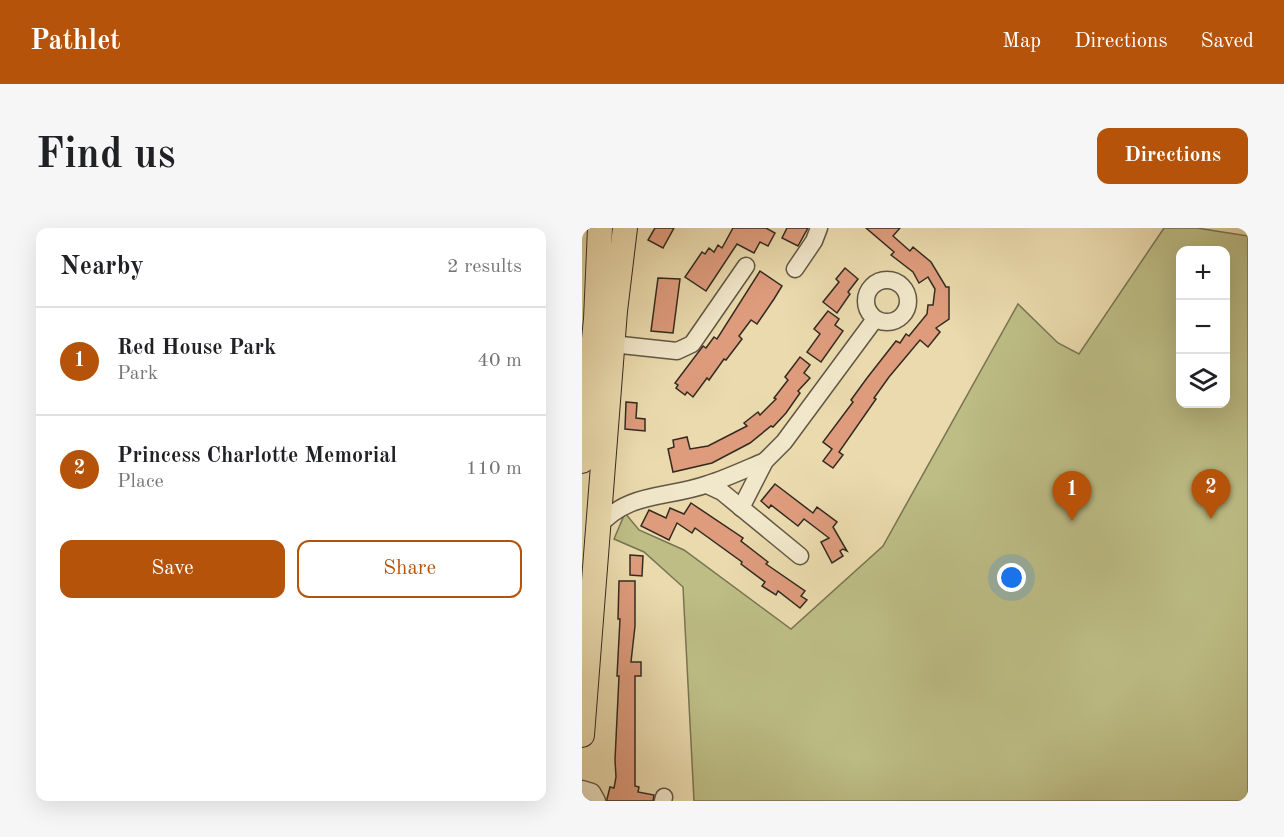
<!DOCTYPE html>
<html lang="en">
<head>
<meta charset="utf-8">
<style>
	body { margin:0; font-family:"Old Standard TT",serif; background:#f6f6f6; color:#202124 }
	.controls { position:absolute; right:18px; top:18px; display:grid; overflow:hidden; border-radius:12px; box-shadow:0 6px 24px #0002 }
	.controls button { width:54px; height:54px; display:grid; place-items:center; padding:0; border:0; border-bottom:2px solid #e0e0e0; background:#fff; color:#202124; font:30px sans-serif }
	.you { position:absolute; left:430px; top:350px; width:21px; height:21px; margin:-15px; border:4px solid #fff; border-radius:50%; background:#1a73e8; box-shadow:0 0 0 9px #1a73e833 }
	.badge { display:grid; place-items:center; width:39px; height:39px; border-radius:50%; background:#b45309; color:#fff; font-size:20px; font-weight:700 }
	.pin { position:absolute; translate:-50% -50px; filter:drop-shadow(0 2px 3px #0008) }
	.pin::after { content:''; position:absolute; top:32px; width:21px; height:18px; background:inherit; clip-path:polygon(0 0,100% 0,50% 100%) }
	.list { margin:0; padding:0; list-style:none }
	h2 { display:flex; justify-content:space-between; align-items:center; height:78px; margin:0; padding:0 24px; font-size:26px }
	h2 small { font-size:20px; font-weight:400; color:#757577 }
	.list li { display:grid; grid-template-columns:39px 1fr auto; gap:18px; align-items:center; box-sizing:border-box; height:108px; padding:0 24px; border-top:2px solid #e0e0e0 }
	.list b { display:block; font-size:22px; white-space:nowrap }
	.list p { margin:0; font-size:20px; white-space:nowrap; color:#757577 }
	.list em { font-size:20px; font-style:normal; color:#757577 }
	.actions { display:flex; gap:12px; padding:18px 24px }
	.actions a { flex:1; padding:14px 0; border:2px solid #b45309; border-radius:12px; text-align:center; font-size:21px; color:#b45309 }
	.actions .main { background:#b45309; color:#fff }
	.icon { flex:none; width:33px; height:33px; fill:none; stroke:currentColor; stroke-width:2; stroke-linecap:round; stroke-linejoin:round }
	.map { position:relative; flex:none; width:666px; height:573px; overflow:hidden; border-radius:12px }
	header { display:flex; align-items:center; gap:36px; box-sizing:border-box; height:84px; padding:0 30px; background:#b45309; color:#fff }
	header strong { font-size:28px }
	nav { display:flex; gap:33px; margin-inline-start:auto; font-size:21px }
	.intro { display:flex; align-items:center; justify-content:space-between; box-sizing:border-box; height:144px; padding:0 36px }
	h1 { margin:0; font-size:42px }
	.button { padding:15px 27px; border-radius:12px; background:#b45309; color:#fff; font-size:21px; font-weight:700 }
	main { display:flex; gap:36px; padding:0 36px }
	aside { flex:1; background:#fff; border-radius:12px; box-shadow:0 6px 24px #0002 }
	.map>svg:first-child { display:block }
</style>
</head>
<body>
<header>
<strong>Pathlet</strong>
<nav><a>Map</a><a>Directions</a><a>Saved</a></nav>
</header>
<div class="intro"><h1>Find us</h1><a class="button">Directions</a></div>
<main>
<aside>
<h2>Nearby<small>2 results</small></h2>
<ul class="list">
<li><span class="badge">1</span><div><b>Red House Park</b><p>Park</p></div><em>40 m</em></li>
<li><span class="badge">2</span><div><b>Princess Charlotte Memorial</b><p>Place</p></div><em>110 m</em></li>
</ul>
<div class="actions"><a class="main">Save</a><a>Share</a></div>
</aside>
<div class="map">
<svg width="666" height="573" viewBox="0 0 666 573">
	<rect width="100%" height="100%" fill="#eadaad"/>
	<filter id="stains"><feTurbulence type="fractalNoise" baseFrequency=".00333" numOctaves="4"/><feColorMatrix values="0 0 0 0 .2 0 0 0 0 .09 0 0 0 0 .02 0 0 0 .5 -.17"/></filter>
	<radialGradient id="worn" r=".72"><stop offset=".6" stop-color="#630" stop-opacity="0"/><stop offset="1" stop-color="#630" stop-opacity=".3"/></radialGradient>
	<path fill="#bdbd85" stroke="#787453" stroke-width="1.5" fill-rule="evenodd" d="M582 0H615L666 8V573H112L101 359 62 324 32 311 43 285 57 302 102 322 209 401 301 318 436 76 476 115 497 126ZM598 22H644V176H598Z"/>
	<g fill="#de9c7d" stroke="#332b21" stroke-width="1.5">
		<polygon points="73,0 92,0 81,20 66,12"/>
		<polygon points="151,0 184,0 193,5 186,18 178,14 172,25 155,16 124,63 103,49 120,24 123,26 127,20 132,24 136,17 140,20"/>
		<polygon points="205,0 226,0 216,18 200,10"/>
		<polygon points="284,0 318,0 311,8 328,23 331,19 349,34 364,59 367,59 367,91 354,100 358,104 346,119 338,112 307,149 292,170 294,171 257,224 261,227 251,240 241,233 250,221 241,214 271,174 269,172 285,150 314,113 318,115 324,106 327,108 345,86 346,77 351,77 353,61 346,49 337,55 331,44 309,27 312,24"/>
		<polygon points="263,40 276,51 266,64 268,66 255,85 241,74 257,54 254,51"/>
		<polygon points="178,43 200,58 192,71 175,96 169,92 157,108 160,111 144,132 142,131 127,152 125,150 111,169 105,164 103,167 94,160 96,157 93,155 121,118 124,120 132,109 135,111"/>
		<polygon points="76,50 98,51 91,105 69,103"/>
		<polygon points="246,83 257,91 253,97 261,103 239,134 225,124 238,106 232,101"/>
		<polygon points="218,129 228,137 222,145 228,150 216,163 218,165 204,185 191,199 189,198 168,215 130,235 91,244 86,221 92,219 91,212 105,209 108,221 126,218 165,198 162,195 176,184 178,187 194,171 192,170 206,152 203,149"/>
		<polygon points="44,174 55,175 54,190 63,191 63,203 43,201"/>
		<polygon points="193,256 231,285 235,279 255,294 251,299 265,323 261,321 258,323 261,328 250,335 239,314 247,310 222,291 216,298 189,277 187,280 179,273"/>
		<polygon points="109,275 161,310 159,313 186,334 184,336 223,363 219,368 225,372 218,380 196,363 194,367 180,358 183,354 159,336 160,334 113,300 110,305 95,295 87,312 59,298 67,282 84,290 88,280 102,286"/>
		<polygon points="48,327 61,328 60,348 48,347"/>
		<polygon points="37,353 53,353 53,398 49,434 59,434 59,448 53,448 53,558 57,559 56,564 72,567 71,573 25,573 25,571 28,559 32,560 34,549 33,532 37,448 35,448 38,391 36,391"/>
	</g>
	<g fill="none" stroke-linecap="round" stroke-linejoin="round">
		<g stroke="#615744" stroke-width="19">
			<g id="minor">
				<polyline points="213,41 232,13 237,0"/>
				<circle cx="305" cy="73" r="21"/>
				<polyline points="30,116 95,123 110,116 164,38"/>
				<polyline points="125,257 140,264 218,328"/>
				<polyline points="159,280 183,233 202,214 293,91"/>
				<path d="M15 300C46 263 84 271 126 256 145 250 164 241 183 233"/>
				<polyline points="0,561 10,564 15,573"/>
				<polyline points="81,573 82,569"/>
			</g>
		</g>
		<g stroke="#332b21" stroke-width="26">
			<g id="highway">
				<polyline points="0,233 14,91 18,0"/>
				<polyline points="0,507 33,83 43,0"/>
			</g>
		</g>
		<use href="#minor" stroke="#f1e7ca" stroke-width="16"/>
		<use href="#highway" stroke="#eadaad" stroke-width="24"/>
	</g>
	<rect width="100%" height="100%" filter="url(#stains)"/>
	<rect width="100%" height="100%" fill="url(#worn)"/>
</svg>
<div class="controls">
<button>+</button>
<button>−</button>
<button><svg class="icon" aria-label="layers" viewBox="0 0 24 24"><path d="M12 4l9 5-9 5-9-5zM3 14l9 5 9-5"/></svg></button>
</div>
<div class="you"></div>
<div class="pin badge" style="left:490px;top:293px">1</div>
<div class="pin badge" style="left:629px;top:291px">2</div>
</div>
</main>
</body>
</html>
